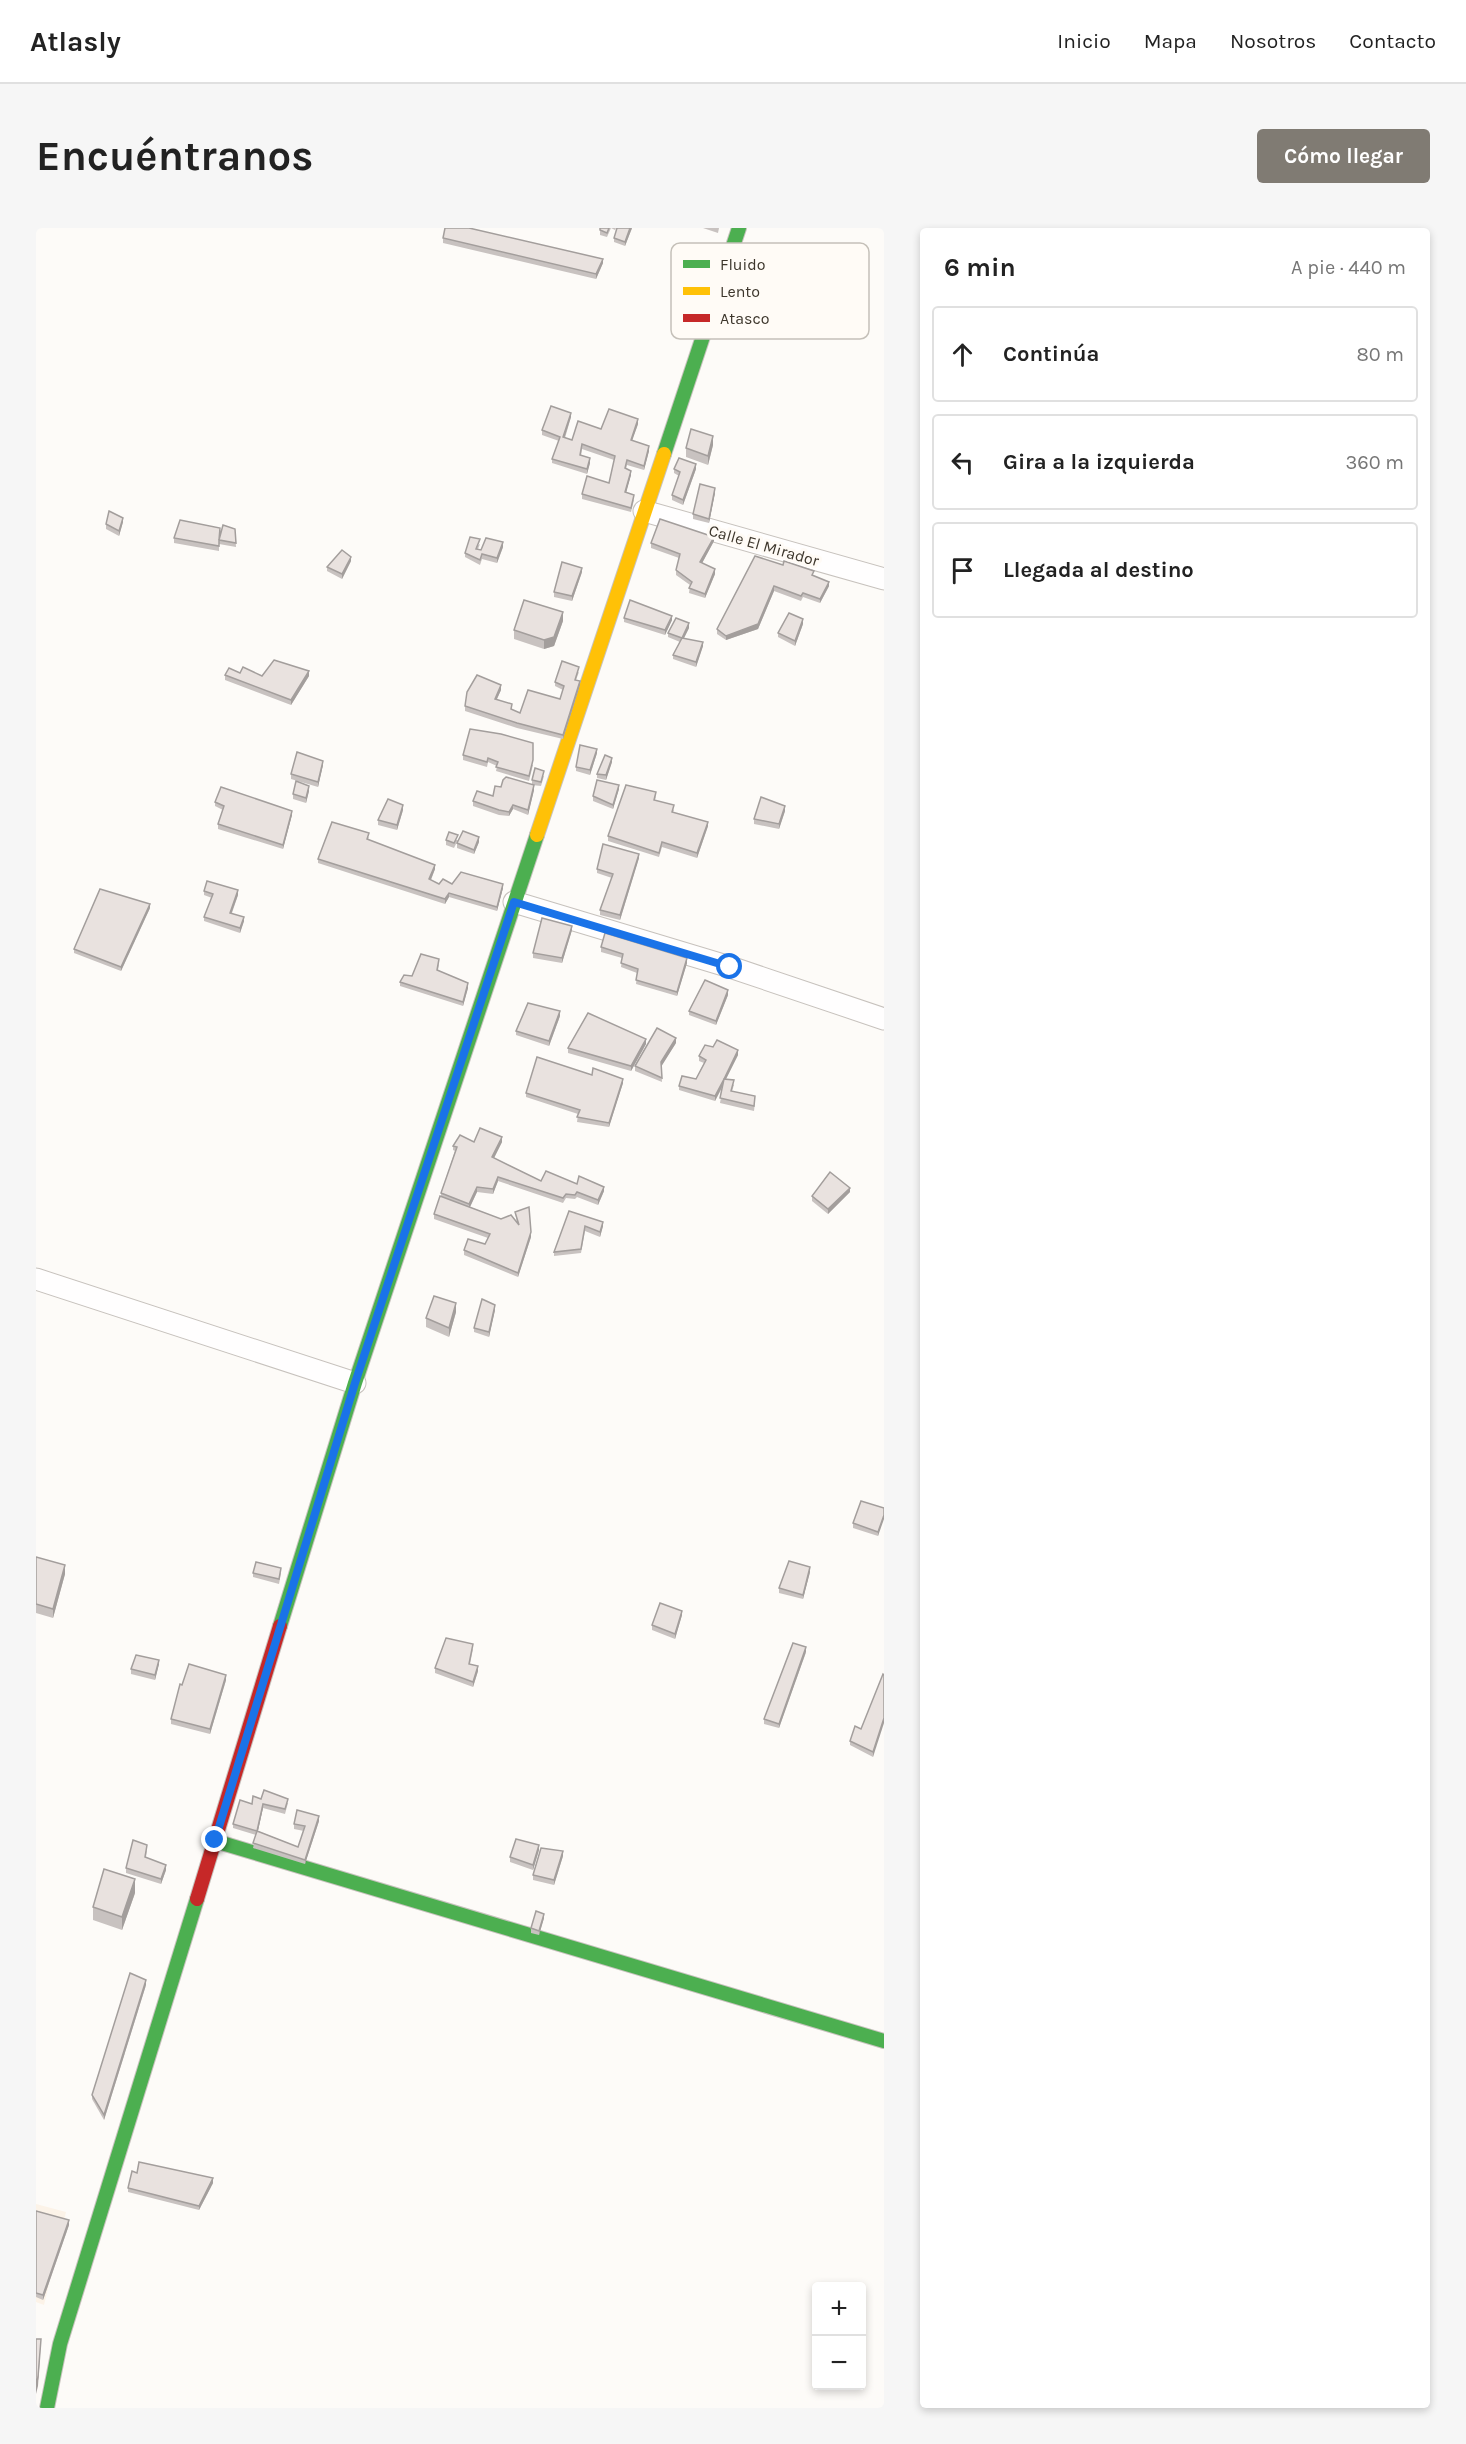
<!DOCTYPE html>
<html lang="es">
<head>
<meta charset="utf-8">
<style>
	body { margin:0; font-family:Karla,sans-serif; background:#f6f6f6; color:#222 }
	.controls { position:absolute; right:18px; bottom:18px; display:grid; overflow:hidden; border-radius:6px; box-shadow:0 3px 9px #0003 }
	.controls button { width:54px; height:54px; display:grid; place-items:center; padding:0; border:0; border-bottom:2px solid #e0e0e0; background:#fff; color:#222; font:30px sans-serif }
	.stop { position:absolute; width:18px; height:18px; margin:-14px; border:4px solid #1a73e8; border-radius:50%; background:#fff }
	.stop.end { background:#1a73e8; border-color:#fff; box-shadow:0 2px 6px #0008 }
	.list { margin:0; padding:0; list-style:none }
	h2 { display:flex; justify-content:space-between; align-items:center; height:78px; margin:0; padding:0 24px; font-size:26px }
	h2 small { font-size:20px; font-weight:400; color:#767676 }
	.list li { display:grid; grid-template-columns:39px 1fr auto; gap:18px; align-items:center; box-sizing:border-box; height:96px; margin:0 12px 12px; padding:0 12px; border:2px solid #e0e0e0; border-radius:6px }
	.list b { display:block; font-size:22px; white-space:nowrap }
	.list em { font-size:20px; font-style:normal; color:#767676 }
	.icon { flex:none; width:33px; height:33px; fill:none; stroke:currentColor; stroke-width:2; stroke-linecap:round; stroke-linejoin:round }
	.map { position:relative; flex:none; width:848px; height:2180px; overflow:hidden; border-radius:6px }
	header { display:flex; align-items:center; gap:36px; box-sizing:border-box; height:84px; padding:0 30px; background:#fff; border-bottom:2px solid #e0e0e0 }
	header strong { font-size:28px }
	nav { display:flex; gap:33px; margin-inline-start:auto; font-size:21px }
	.intro { display:flex; align-items:center; justify-content:space-between; box-sizing:border-box; height:144px; padding:0 36px }
	h1 { margin:0; font-size:42px }
	.button { padding:15px 27px; border-radius:6px; background:#807b73; color:#fff; font-size:21px; font-weight:700 }
	main { display:flex; gap:36px; padding:0 36px }
	aside { flex:1; background:#fff; border-radius:6px; box-shadow:0 3px 9px #0003 }
	.map>svg:first-child { display:block }
</style>
</head>
<body>
<header>
<strong>Atlasly</strong>
<nav><a>Inicio</a><a>Mapa</a><a>Nosotros</a><a>Contacto</a></nav>
</header>
<div class="intro"><h1>Encuéntranos</h1><a class="button">Cómo llegar</a></div>
<main>
<div class="map">
<svg width="848" height="2180" viewBox="0 0 848 2180">
	<rect width="100%" height="100%" fill="#fdfbf8"/>
	<polygon fill="#fcf3e8" points="0,1976 30,1984 8,2077 0,2074"/>
	<g fill="none" stroke-linecap="round" stroke-linejoin="round">
		<g stroke="#c7c2bd" stroke-width="23">
			<g id="street">
				<polyline points="608,283 848,351"/>
				<polyline points="478,674 694,739 848,791"/>
				<polyline points="0,1051 319,1155"/>
			</g>
		</g>
		<g stroke="#c7c2bd" stroke-width="16">
			<g id="fast">
				<polyline points="628,226 703,0"/>
				<polyline points="244,1398 319,1155 501,607"/>
				<polyline points="179,1613 848,1813"/>
				<polyline points="11,2180 24,2116 161,1671"/>
			</g>
		</g>
		<g stroke="#c7c2bd" stroke-width="16">
			<polyline id="slow" points="501,607 628,226"/>
		</g>
		<g stroke="#c7c2bd" stroke-width="16">
			<polyline id="jam" points="161,1671 244,1398"/>
		</g>
		<use href="#street" stroke="#fffefe" stroke-width="21"/>
		<use href="#fast" stroke="#4caf50" stroke-width="14"/>
		<use href="#slow" stroke="#ffc107" stroke-width="14"/>
		<use href="#jam" stroke="#c62828" stroke-width="14"/>
	</g>
	<g fill="#c8c2c0">
		<polygon points="564,0 580,0 579,2 575,0 571,9 564,7"/>
		<polygon points="596,0 589,18 578,14 578,10"/>
		<polygon points="667,0 683,0 682,5"/>
		<polygon points="407,10 567,35 560,51 407,15"/>
		<polygon points="535,189 529,210 536,212 565,201 602,196 596,212 613,223 608,242 591,237 590,241 595,247 590,264 598,272 595,284 546,271 546,266 573,255 578,232 546,221 545,228 554,235 551,246 516,235 516,231 523,213 506,207 506,202"/>
		<polygon points="677,217 672,237 650,229 650,220"/>
		<polygon points="638,241 660,241 647,277 636,272 636,267 643,248 638,245"/>
		<polygon points="679,265 673,295 657,291 657,286"/>
		<polygon points="87,294 83,308 70,301 70,296"/>
		<polygon points="199,301 200,319 183,316 183,323 138,315 138,310 183,311"/>
		<polygon points="678,313 666,335 679,346 669,370 653,365 654,357 640,347 640,342 643,330 615,320 615,315"/>
		<polygon points="444,316 442,321 445,322 467,319 461,335 446,331 444,337 429,329 429,325"/>
		<polygon points="719,328 778,348 793,358 784,375 767,369 765,373 738,363 722,401 690,412 681,406 681,401"/>
		<polygon points="315,333 306,351 291,343 291,339"/>
		<polygon points="546,344 536,373 518,369 518,364"/>
		<polygon points="588,390 636,392 629,407 588,394"/>
		<polygon points="527,393 518,418 508,421 478,411 478,402"/>
		<polygon points="767,396 759,418 742,409 742,405"/>
		<polygon points="653,400 648,410 667,418 660,439 637,431 637,427 644,414 632,409 632,405"/>
		<polygon points="543,444 540,452 544,457 527,511 481,500 429,483 429,478 465,462 461,471 476,480 476,482 484,485 524,471 527,462 519,458 519,454"/>
		<polygon points="204,445 226,448 273,448 255,477 189,452 189,447"/>
		<polygon points="434,501 497,537 493,553 460,543 461,538 452,534 451,539 427,532 427,527"/>
		<polygon points="561,525 554,547 540,543 540,539"/>
		<polygon points="576,534 570,552 561,550 561,546"/>
		<polygon points="287,537 282,559 255,551 255,546"/>
		<polygon points="508,548 505,558 496,557 498,562 492,587 477,581 473,588 463,587 437,578 437,573 457,568 465,559 496,557 496,552"/>
		<polygon points="583,561 577,581 557,573 557,568"/>
		<polygon points="273,563 270,575 257,571 257,566"/>
		<polygon points="620,568 619,572 638,582 637,584 672,598 661,630 626,619 623,629 572,613 572,608"/>
		<polygon points="179,574 256,587 247,621 182,601 182,596 187,582 179,578"/>
		<polygon points="367,582 361,602 342,597 342,592"/>
		<polygon points="749,583 743,601 718,596 718,591"/>
		<polygon points="333,609 332,612 399,641 395,652 403,656 416,656 467,660 461,683 413,669 409,676 282,635 282,631"/>
		<polygon points="410,612 422,612 418,620 410,617"/>
		<polygon points="443,614 438,626 421,620 421,615"/>
		<polygon points="603,630 584,692 564,687 564,682 576,650 561,645 561,641"/>
		<polygon points="168,663 202,667 196,685 208,693 204,705 168,693 168,689 176,670 168,667"/>
		<polygon points="114,680 85,743 38,725 38,721"/>
		<polygon points="536,702 526,735 497,730 497,725"/>
		<polygon points="565,719 651,735 641,768 600,756 601,745 585,739 586,730 565,724"/>
		<polygon points="403,736 402,742 432,760 427,778 364,758 364,754"/>
		<polygon points="692,767 680,797 653,787 653,783"/>
		<polygon points="524,788 513,818 480,807 480,803"/>
		<polygon points="640,815 625,838 626,854 599,843 599,838"/>
		<polygon points="610,816 595,843 532,825 532,820"/>
		<polygon points="702,827 690,851 698,857 696,863 719,873 718,883 684,875 687,858 679,873 643,862 643,858 660,851 668,835 663,833 663,828"/>
		<polygon points="556,847 587,855 573,899 541,894 542,886 490,869 490,865"/>
		<polygon points="438,914 466,914 458,930 505,953 541,956 568,963 562,977 541,969 539,971 530,970 527,975 462,953 457,966 441,964 434,979 465,991 481,995 479,984 495,1009 482,1049 428,1027 428,1022 449,1016 452,1010 398,991 398,986 405,969 405,965 419,923 417,922 417,918"/>
		<polygon points="814,964 792,986 776,973 776,968"/>
		<polygon points="533,983 567,998 564,1009 549,1003 545,1025 518,1028 518,1024"/>
		<polygon points="459,1082 453,1109 438,1104 438,1100"/>
		<polygon points="420,1084 413,1109 390,1099 390,1090"/>
		<polygon points="848,1280 842,1308 817,1300 817,1295"/>
		<polygon points="0,1329 29,1346 17,1390 0,1385"/>
		<polygon points="774,1344 767,1371 743,1365 743,1360"/>
		<polygon points="217,1345 245,1345 243,1356 217,1349"/>
		<polygon points="646,1387 639,1411 616,1402 616,1397"/>
		<polygon points="437,1421 434,1436 442,1443 437,1459 399,1445 399,1440"/>
		<polygon points="770,1424 743,1500 728,1496 728,1491"/>
		<polygon points="123,1436 119,1452 95,1446 95,1441"/>
		<polygon points="847,1446 837,1529 814,1517 814,1513 825,1501"/>
		<polygon points="190,1452 174,1506 135,1496 135,1491 146,1457"/>
		<polygon points="225,1571 252,1575 249,1586 227,1580 222,1603 262,1619 268,1603 258,1601 258,1596 283,1593 269,1636 217,1620 220,1607 197,1600 197,1596 216,1576"/>
		<polygon points="111,1622 110,1629 130,1642 125,1656 90,1645 90,1640"/>
		<polygon points="503,1622 497,1642 474,1634 474,1629"/>
		<polygon points="527,1628 518,1657 497,1652 497,1647"/>
		<polygon points="99,1665 86,1702 57,1692 57,1679"/>
		<polygon points="508,1690 503,1707 495,1705 495,1700"/>
		<polygon points="110,1757 68,1892 56,1871 56,1867"/>
		<polygon points="177,1955 163,1982 92,1964 92,1960"/>
		<polygon points="0,1983 33,1997 7,2072 0,2069"/>
	</g>
	<g fill="#a39e9c">
		<polygon points="594,0 596,0 589,18 589,14"/>
		<polygon points="567,31 567,35 560,51 560,46"/>
		<polygon points="535,185 535,189 527,214 527,209"/>
		<polygon points="602,191 602,196 595,216 595,212"/>
		<polygon points="677,208 677,217 672,237 672,228"/>
		<polygon points="613,218 613,223 608,242 608,238"/>
		<polygon points="554,230 554,235 551,246 551,241"/>
		<polygon points="660,236 660,241 647,277 647,272"/>
		<polygon points="595,243 595,247 589,269 589,264"/>
		<polygon points="679,260 679,265 673,295 673,291"/>
		<polygon points="87,290 87,294 83,308 83,303"/>
		<polygon points="678,309 678,313 664,339 664,334"/>
		<polygon points="467,314 467,319 461,335 461,330"/>
		<polygon points="315,329 315,333 306,351 306,346"/>
		<polygon points="546,340 546,344 536,373 536,368"/>
		<polygon points="679,341 679,346 669,370 669,366"/>
		<polygon points="793,354 793,358 784,375 784,371"/>
		<polygon points="738,358 738,363 722,401 690,412 690,408"/>
		<polygon points="527,384 527,393 518,418 508,421 508,412"/>
		<polygon points="636,388 636,392 629,407 629,402"/>
		<polygon points="767,391 767,396 759,418 759,413"/>
		<polygon points="653,395 653,400 646,414 646,410"/>
		<polygon points="667,414 667,418 660,439 660,434"/>
		<polygon points="273,443 273,448 255,477 255,472"/>
		<polygon points="544,453 544,457 527,511 527,507"/>
		<polygon points="465,457 465,462 459,475 459,471"/>
		<polygon points="561,521 561,525 554,547 554,542"/>
		<polygon points="576,530 576,534 570,552 570,547"/>
		<polygon points="287,533 287,537 282,559 282,554"/>
		<polygon points="498,557 498,562 492,587 492,582"/>
		<polygon points="583,557 583,561 577,581 577,577"/>
		<polygon points="273,558 273,563 270,575 270,570"/>
		<polygon points="367,577 367,582 361,602 361,597"/>
		<polygon points="477,577 477,581 473,588 473,584"/>
		<polygon points="749,578 749,583 743,601 743,596"/>
		<polygon points="256,583 256,587 247,621 247,617"/>
		<polygon points="672,594 672,598 661,630 661,625"/>
		<polygon points="443,609 443,614 438,626 438,622"/>
		<polygon points="603,626 603,630 584,692 584,687"/>
		<polygon points="399,637 399,641 393,656 393,651"/>
		<polygon points="467,656 467,660 461,683 461,679"/>
		<polygon points="202,662 202,667 194,689 194,685"/>
		<polygon points="413,665 413,669 409,676 409,671"/>
		<polygon points="114,676 114,680 85,743 85,739"/>
		<polygon points="208,689 208,693 204,705 204,700"/>
		<polygon points="536,698 536,702 526,735 526,730"/>
		<polygon points="651,730 651,735 641,768 641,764"/>
		<polygon points="432,755 432,760 427,778 427,774"/>
		<polygon points="692,762 692,767 680,797 680,793"/>
		<polygon points="524,783 524,788 513,818 513,813"/>
		<polygon points="640,810 640,815 625,839 625,834"/>
		<polygon points="610,811 610,816 595,843 595,838"/>
		<polygon points="702,822 702,827 688,855 688,851"/>
		<polygon points="587,851 587,855 573,899 573,895"/>
		<polygon points="688,851 688,855 679,873 679,868"/>
		<polygon points="466,909 466,914 456,934 456,929"/>
		<polygon points="462,949 462,953 457,966 457,961"/>
		<polygon points="441,959 441,964 433,981 433,976"/>
		<polygon points="568,959 568,963 562,977 562,972"/>
		<polygon points="814,960 814,964 792,986 792,981"/>
		<polygon points="567,994 567,998 564,1009 564,1004"/>
		<polygon points="495,1004 495,1009 482,1049 482,1045"/>
		<polygon points="420,1075 420,1084 413,1109 413,1100"/>
		<polygon points="459,1077 459,1082 453,1109 453,1104"/>
		<polygon points="848,1287 848,1291 842,1308 842,1304"/>
		<polygon points="29,1337 29,1346 17,1390 17,1381"/>
		<polygon points="774,1339 774,1344 767,1371 767,1367"/>
		<polygon points="646,1383 646,1387 639,1411 639,1406"/>
		<polygon points="770,1419 770,1424 743,1500 743,1496"/>
		<polygon points="123,1432 123,1436 119,1452 119,1447"/>
		<polygon points="442,1438 442,1443 437,1459 437,1454"/>
		<polygon points="190,1447 190,1452 174,1506 174,1501"/>
		<polygon points="848,1490 848,1495 837,1529 837,1524"/>
		<polygon points="227,1576 227,1580 221,1607 221,1603"/>
		<polygon points="283,1588 283,1593 269,1636 269,1632"/>
		<polygon points="503,1617 503,1622 497,1642 497,1637"/>
		<polygon points="527,1623 527,1628 518,1657 518,1652"/>
		<polygon points="130,1637 130,1642 125,1656 125,1651"/>
		<polygon points="99,1651 99,1665 86,1702 86,1689"/>
		<polygon points="508,1686 508,1690 503,1707 503,1703"/>
		<polygon points="110,1752 110,1757 68,1892 68,1887"/>
		<polygon points="177,1950 177,1955 163,1982 163,1978"/>
		<polygon points="33,1992 33,1997 7,2072 7,2067"/>
		<polygon points="5,2111 2,2158 0,2166 0,2158"/>
	</g>
	<g fill="#e9e2df" stroke="#a39e9c" stroke-width="1.5">
		<polygon points="409,0 433,0 567,31 560,46 407,10"/>
		<polygon points="564,0 573,0 571,5 564,2"/>
		<polygon points="581,0 594,0 589,14 578,10"/>
		<polygon points="515,178 535,185 527,209 536,212 542,193 565,201 573,181 602,191 595,212 613,218 608,238 591,232 589,240 595,243 589,264 598,267 595,280 546,266 551,248 573,255 579,228 546,216 544,227 554,230 551,241 516,231 524,209 506,202"/>
		<polygon points="655,201 677,208 672,228 650,220"/>
		<polygon points="643,230 660,236 647,272 636,267 644,244 638,241"/>
		<polygon points="664,256 679,260 673,291 657,286"/>
		<polygon points="73,283 87,290 83,303 70,296"/>
		<polygon points="624,291 678,309 664,334 679,341 669,366 653,360 656,354 640,342 644,326 615,315"/>
		<polygon points="144,292 184,300 183,312 187,297 199,301 200,315 183,312 183,318 138,310"/>
		<polygon points="434,309 444,311 440,321 445,322 450,310 467,314 461,330 446,326 444,332 429,325"/>
		<polygon points="306,322 315,329 306,346 291,339"/>
		<polygon points="719,328 747,337 748,333 778,343 776,347 793,354 784,371 767,365 765,368 738,358 722,396 690,408 681,401"/>
		<polygon points="526,334 546,340 536,368 518,364"/>
		<polygon points="488,372 527,384 518,409 508,412 478,402"/>
		<polygon points="594,372 636,388 629,402 588,390"/>
		<polygon points="753,385 767,391 759,413 742,405"/>
		<polygon points="640,390 653,395 646,410 632,405"/>
		<polygon points="646,410 667,414 660,434 637,427"/>
		<polygon points="238,432 273,443 255,472 189,447 193,440 204,445 207,439 226,448"/>
		<polygon points="526,433 543,439 539,452 544,453 527,507 481,495 429,478 431,464 441,447 465,457 459,471 476,476 475,481 484,485 492,462 524,471 528,458 519,454"/>
		<polygon points="434,501 465,506 497,515 497,532 493,548 460,539 462,534 452,530 451,534 427,527"/>
		<polygon points="544,517 561,521 554,542 540,539"/>
		<polygon points="261,524 287,533 282,554 255,546"/>
		<polygon points="569,527 576,530 570,547 561,546"/>
		<polygon points="499,540 508,543 505,554 496,552"/>
		<polygon points="470,549 498,557 492,582 477,577 473,584 463,582 437,573 441,563 457,568 459,558 465,559 467,552"/>
		<polygon points="561,552 583,557 577,577 557,568"/>
		<polygon points="260,553 273,558 270,570 257,566"/>
		<polygon points="590,557 620,564 618,572 638,577 636,584 672,594 661,625 626,614 623,625 572,608"/>
		<polygon points="185,559 256,583 247,617 182,596 188,578 179,574"/>
		<polygon points="725,569 749,578 743,596 718,591"/>
		<polygon points="352,571 367,577 361,597 342,592"/>
		<polygon points="296,594 333,605 331,611 399,637 393,651 403,656 407,651 416,656 425,644 467,656 461,679 413,665 409,671 282,631"/>
		<polygon points="427,603 443,609 438,622 421,615"/>
		<polygon points="413,604 422,607 418,615 410,612"/>
		<polygon points="567,616 603,626 584,687 564,682 577,646 561,641"/>
		<polygon points="171,653 202,662 194,685 208,689 204,700 168,689 177,666 168,663"/>
		<polygon points="64,661 114,676 85,739 38,721"/>
		<polygon points="506,690 536,698 526,730 497,725"/>
		<polygon points="569,705 651,730 641,764 600,752 602,741 585,735 587,726 565,719"/>
		<polygon points="385,726 403,731 401,742 432,755 427,774 364,754 368,747 376,748"/>
		<polygon points="669,752 692,762 680,793 653,783"/>
		<polygon points="492,775 524,783 513,813 480,803"/>
		<polygon points="552,785 610,811 595,838 532,820"/>
		<polygon points="621,800 640,810 625,834 626,850 599,838"/>
		<polygon points="681,812 702,822 688,851 698,852 695,863 719,868 718,878 684,870 688,851 679,868 643,858 646,848 660,851 670,832 663,828 669,817 677,819"/>
		<polygon points="501,829 556,847 557,840 587,851 573,895 541,889 544,882 490,865"/>
		<polygon points="444,900 466,909 456,929 505,953 510,943 541,956 543,948 568,959 562,972 541,964 539,967 530,966 527,970 462,949 457,961 441,959 433,976 405,965 421,919 417,918 424,907 438,914"/>
		<polygon points="794,944 814,960 792,981 776,968"/>
		<polygon points="404,968 465,991 475,987 483,997 479,984 493,979 495,1004 482,1045 428,1022 432,1011 449,1016 454,1006 398,986"/>
		<polygon points="533,983 567,994 564,1004 549,998 545,1021 518,1024"/>
		<polygon points="398,1068 420,1075 413,1100 390,1090"/>
		<polygon points="446,1071 459,1077 453,1104 438,1100"/>
		<polygon points="825,1273 848,1280 848,1287 842,1304 817,1295"/>
		<polygon points="0,1329 29,1337 17,1381 0,1376"/>
		<polygon points="753,1333 774,1339 767,1367 743,1360"/>
		<polygon points="220,1334 245,1340 243,1351 217,1345"/>
		<polygon points="624,1375 646,1383 639,1406 616,1397"/>
		<polygon points="410,1410 437,1416 433,1436 442,1438 437,1454 399,1440"/>
		<polygon points="757,1415 770,1419 743,1496 728,1491"/>
		<polygon points="100,1427 123,1432 119,1447 95,1441"/>
		<polygon points="153,1436 190,1447 174,1501 135,1491 144,1456 146,1457"/>
		<polygon points="847,1446 848,1447 848,1490 837,1524 814,1513 819,1498 825,1501"/>
		<polygon points="228,1562 252,1571 249,1581 227,1576 221,1603 262,1619 269,1598 258,1596 261,1582 283,1588 269,1632 217,1615 221,1603 197,1596 204,1572 216,1576 217,1568 225,1571"/>
		<polygon points="480,1611 503,1617 497,1637 474,1629"/>
		<polygon points="97,1612 111,1617 109,1629 130,1637 125,1651 90,1640"/>
		<polygon points="505,1620 527,1623 518,1652 497,1647"/>
		<polygon points="68,1641 99,1651 86,1689 57,1679"/>
		<polygon points="500,1683 508,1686 503,1703 495,1700"/>
		<polygon points="94,1745 110,1752 68,1887 56,1867"/>
		<polygon points="103,1934 177,1950 163,1978 92,1960 96,1943 101,1945"/>
		<polygon points="0,1983 33,1992 7,2067 0,2065"/>
		<polygon points="0,2111 5,2111 2,2149 0,2158"/>
	</g>
	<g fill="none" stroke-linecap="round" stroke-linejoin="round">
		<polyline stroke="#1a73e8" stroke-width="8" points="179,1612 319,1155 478,674 694,739"/>
	</g>
	<g text-anchor="middle" stroke-width="6" stroke-linejoin="round" paint-order="stroke">
		<g font-size="16" fill="#3d362c" stroke="#fffbf6">
			<text transform="translate(728 317) rotate(16)" y="6">Calle El Mirador</text>
		</g>
	</g>
	<rect x="635" y="15" width="198" height="96" rx="9" fill="#fffbf6" stroke="#c5c0b9" stroke-width="1.5"/>
	<rect x="647" y="32" width="27" height="8" fill="#4caf50"/>
	<rect x="647" y="59" width="27" height="8" fill="#ffc107"/>
	<rect x="647" y="86" width="27" height="8" fill="#c62828"/>
	<g font-size="16" fill="#3d362c">
		<text x="684" y="42">Fluido</text>
		<text x="684" y="69">Lento</text>
		<text x="684" y="96">Atasco</text>
	</g>
</svg>
<div class="controls">
<button>+</button>
<button>−</button>
</div>
<div class="stop" style="left:694px;top:739px"></div>
<div class="stop end" style="left:179px;top:1612px"></div>
</div>
<aside>
<h2>6 min<small>A pie · 440 m</small></h2>
<ul class="list">
<li><svg class="icon" aria-label="ahead" viewBox="0 0 24 24"><path d="M12 20V5M6 11l6-6 6 6"/></svg><div><b>Continúa</b></div><em>80 m</em></li>
<li><svg class="icon" aria-label="left" viewBox="0 0 24 24"><path d="M17 20v-9H6M10 6l-5 5 5 5"/></svg><div><b>Gira a la izquierda</b></div><em>360 m</em></li>
<li><svg class="icon" aria-label="arrive" viewBox="0 0 24 24"><path d="M6 21V4h12l-3 4 3 4H6"/></svg><div><b>Llegada al destino</b></div></li>
</ul>
</aside>
</main>
</body>
</html>
